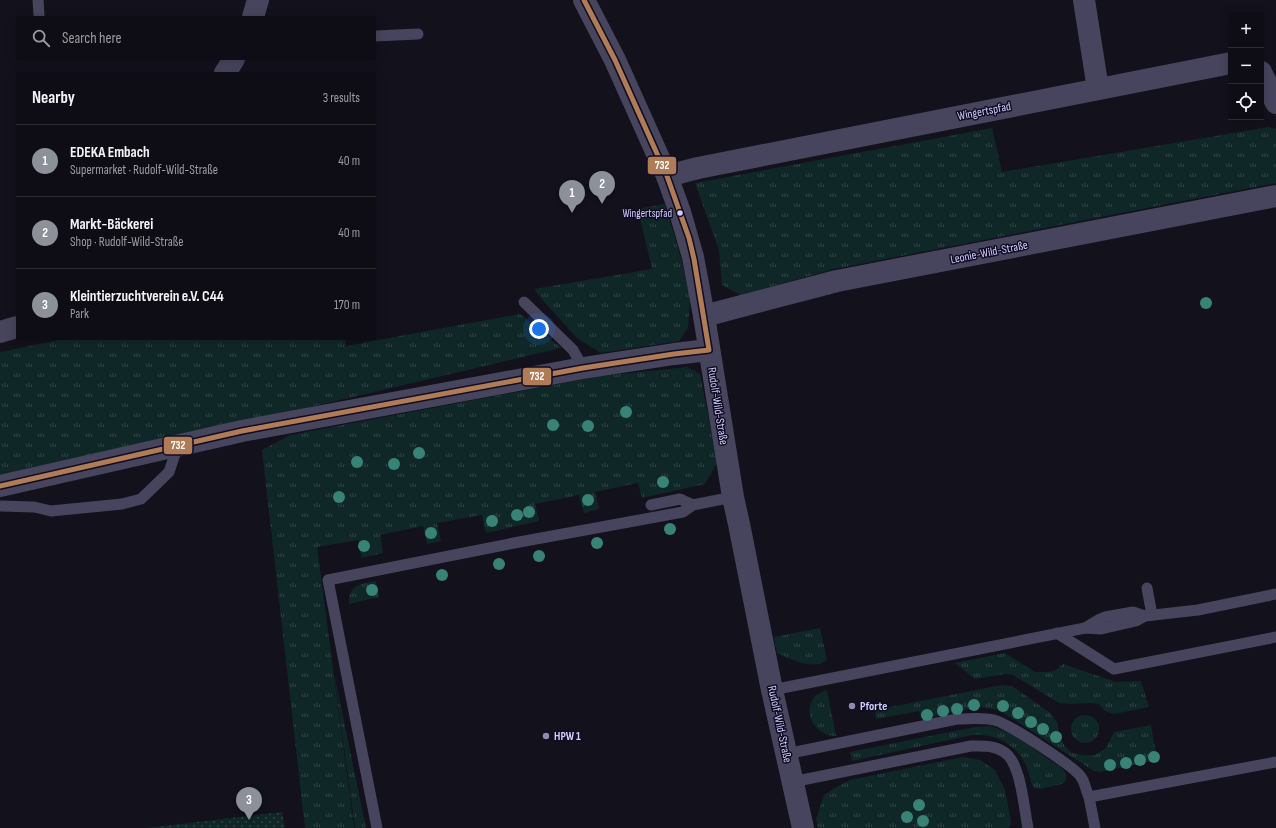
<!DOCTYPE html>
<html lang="en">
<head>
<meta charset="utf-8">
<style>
	body { margin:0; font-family:"Sofia Sans Condensed",sans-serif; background:#17161e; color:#f1f3f6 }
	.controls { position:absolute; right:12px; top:12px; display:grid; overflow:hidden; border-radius:0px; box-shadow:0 2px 10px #0003 }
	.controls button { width:36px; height:36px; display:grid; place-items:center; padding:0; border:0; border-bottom:1px solid #2e2d34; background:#0e0d15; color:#f1f3f6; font:20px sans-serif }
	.you { position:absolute; left:539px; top:329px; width:14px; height:14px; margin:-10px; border:3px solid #fff; border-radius:50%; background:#1a73e8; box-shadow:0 0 0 6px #1a73e833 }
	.badge { display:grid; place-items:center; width:26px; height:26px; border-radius:50%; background:#8c9099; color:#fff; font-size:13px; font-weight:700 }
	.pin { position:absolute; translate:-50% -33px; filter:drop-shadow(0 1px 2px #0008) }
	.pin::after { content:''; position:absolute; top:21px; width:14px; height:12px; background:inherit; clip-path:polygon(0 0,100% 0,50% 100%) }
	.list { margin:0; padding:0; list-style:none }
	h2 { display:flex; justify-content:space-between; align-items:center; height:52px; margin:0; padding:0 16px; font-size:17px }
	h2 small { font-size:13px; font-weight:400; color:#9b9ca0 }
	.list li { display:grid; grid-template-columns:26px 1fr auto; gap:12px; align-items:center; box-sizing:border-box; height:72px; padding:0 16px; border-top:1px solid #2e2d34 }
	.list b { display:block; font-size:15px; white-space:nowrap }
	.list p { margin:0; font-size:13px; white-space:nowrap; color:#9b9ca0 }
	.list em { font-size:13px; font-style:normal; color:#9b9ca0 }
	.icon { flex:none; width:22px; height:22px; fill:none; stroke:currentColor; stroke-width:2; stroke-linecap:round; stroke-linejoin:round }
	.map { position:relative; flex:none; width:1276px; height:828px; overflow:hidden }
	.search { position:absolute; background:#0e0d15; box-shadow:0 2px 10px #0003; left:16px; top:16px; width:360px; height:44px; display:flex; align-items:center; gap:10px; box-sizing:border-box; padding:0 14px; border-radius:0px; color:#9b9ca0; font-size:15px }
	.panel { position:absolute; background:#0e0d15; box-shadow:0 2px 10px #0003; left:16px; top:72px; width:360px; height:268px; border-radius:0px }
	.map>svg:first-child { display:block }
</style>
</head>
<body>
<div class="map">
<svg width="1276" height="828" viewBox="0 0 1276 828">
	<defs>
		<pattern id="grass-tufts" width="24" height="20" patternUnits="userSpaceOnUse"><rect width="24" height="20" fill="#102728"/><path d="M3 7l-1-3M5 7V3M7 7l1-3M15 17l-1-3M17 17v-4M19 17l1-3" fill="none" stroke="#324548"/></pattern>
		<pattern id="garden-dots" width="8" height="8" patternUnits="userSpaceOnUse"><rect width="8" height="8" fill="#102728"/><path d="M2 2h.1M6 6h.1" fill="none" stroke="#324548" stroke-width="1.8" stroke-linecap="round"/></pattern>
	</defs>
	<rect width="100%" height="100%" fill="#13111c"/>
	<g fill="url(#grass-tufts)">
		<polygon points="1269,127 1276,129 1276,183 834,269 741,295 722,285 719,250 695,183 992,128 1002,172"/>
		<polygon points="665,204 682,262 690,299 688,328 679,341 601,353 578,339 545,303 534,289 652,269 638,209"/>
		<polygon points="520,314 561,348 0,480 0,352 64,339 345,339 346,346"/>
		<polygon points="687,367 700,374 717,463 705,484 642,498 638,483 595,492 599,509 584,513 579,495 535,504 539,521 486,533 482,515 437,523 441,541 427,544 423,526 380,535 383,553 362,558 358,540 317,547 354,828 305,828 262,450 290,435 601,376"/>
		<path d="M376 581 379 597 349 604C348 584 361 584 376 581Z"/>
		<path d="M820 628 827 660C813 671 791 659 777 653L774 637Z"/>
		<polygon points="1005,653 1035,672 1048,672 1056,670 1063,664 1116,682 1141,681 1149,707 1114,714 1105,711 1099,704 1089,703 1070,704 1059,703 1013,675 1005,674 975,679 955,663"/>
		<polygon points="334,673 366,828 355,828"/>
		<polygon points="1002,685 1010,686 1015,688 1049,712 1057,722 1060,737 1065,746 1072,753 1084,755 1095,755 1106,748 1114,732 1151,725 1157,760 1100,772 1094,771 999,710 979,707 921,719 919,711 876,719 875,710"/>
		<path d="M827 690 836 736C808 736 798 697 827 690Z"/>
		<circle cx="1085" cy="729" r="14"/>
		<path d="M975 727C981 727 987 726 993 727 1012 731 1043 756 1060 767 1065 771 1068 775 1065 782L1062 784 1040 789 1034 788C1031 783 1030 777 1028 771 1020 746 997 733 972 735L852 761 850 752Z"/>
		<polygon points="963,757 980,760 995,770 1005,790 1011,822 1009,828 818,828 816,819 824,795 835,788 850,780"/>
	</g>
	<polygon fill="url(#garden-dots)" points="282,812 285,828 146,828"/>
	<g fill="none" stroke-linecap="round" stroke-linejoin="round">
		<g stroke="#46455d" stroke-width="11">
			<polyline points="38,0 39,15"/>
			<polyline points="375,36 418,34"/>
			<polyline points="524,302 573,350 583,368"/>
			<polyline points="651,505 680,499 693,505"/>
			<polyline points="0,506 34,507 51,511 122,504 141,499 169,472 178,445"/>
			<polyline points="1147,588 1152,615"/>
			<polyline points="1085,628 1100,619 1105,617 1133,612 1145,616"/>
			<polyline points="1057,633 1114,669 1276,637"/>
			<polyline points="772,690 1085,628 1101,629 1136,621 1145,616 1198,610 1276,594"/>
			<path d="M786 754 957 719C969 719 982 717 994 720 1007 723 1074 766 1081 777 1085 782 1086 791 1089 797L1276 762"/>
			<path d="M792 782 971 746C982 746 994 745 1004 752 1021 762 1024 809 1028 828"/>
			<polyline points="1089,797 1095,828"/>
			<polyline points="377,828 328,580 514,543 683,512 693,505 733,497"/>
		</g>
		<g stroke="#46455d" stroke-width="22">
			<polyline points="1084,0 1098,89"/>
			<polyline points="253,17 258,0"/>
			<polyline points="1261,72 1276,103"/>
			<polyline points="225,73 234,59"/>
			<polyline points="667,176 698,168 1231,63"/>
			<polyline points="704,316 837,281 1276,196"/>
			<polyline points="0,332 17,327"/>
			<polyline points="0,486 242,431 583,368 674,354 709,350"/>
		</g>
		<polyline stroke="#46455d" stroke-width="22" points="584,0 615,60 667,176 680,212 693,257 704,316 733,497 739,524 772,690 803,828"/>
		<g stroke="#100c21" stroke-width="8">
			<polyline id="bus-1" points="0,486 242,431 583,368 674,354 709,350 694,259 689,238 667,176 615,60 584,0"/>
		</g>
		<use href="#bus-1" stroke="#b07c57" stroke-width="5"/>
	</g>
	<g fill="#388375">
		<circle cx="1206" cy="303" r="6"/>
		<circle cx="626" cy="412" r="6"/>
		<circle cx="553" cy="425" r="6"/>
		<circle cx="588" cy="426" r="6"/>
		<circle cx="419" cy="453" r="6"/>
		<circle cx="357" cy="462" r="6"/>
		<circle cx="394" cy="464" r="6"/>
		<circle cx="663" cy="482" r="6"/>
		<circle cx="339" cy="497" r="6"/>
		<circle cx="588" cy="500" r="6"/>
		<circle cx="529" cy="512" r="6"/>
		<circle cx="517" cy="515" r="6"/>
		<circle cx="492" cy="521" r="6"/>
		<circle cx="670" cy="529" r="6"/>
		<circle cx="431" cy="533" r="6"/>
		<circle cx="597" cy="543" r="6"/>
		<circle cx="364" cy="546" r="6"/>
		<circle cx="539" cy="556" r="6"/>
		<circle cx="499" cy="564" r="6"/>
		<circle cx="442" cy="575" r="6"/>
		<circle cx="372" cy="590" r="6"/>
		<circle cx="974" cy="705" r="6"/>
		<circle cx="1003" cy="706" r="6"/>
		<circle cx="957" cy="709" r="6"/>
		<circle cx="943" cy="711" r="6"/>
		<circle cx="1018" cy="713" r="6"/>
		<circle cx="927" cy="715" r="6"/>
		<circle cx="1031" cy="722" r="6"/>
		<circle cx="1043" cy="729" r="6"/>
		<circle cx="1056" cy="737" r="6"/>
		<circle cx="1154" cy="757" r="6"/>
		<circle cx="1140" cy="760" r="6"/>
		<circle cx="1126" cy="763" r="6"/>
		<circle cx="1110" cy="765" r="6"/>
		<circle cx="919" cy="805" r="6"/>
		<circle cx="907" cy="817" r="6"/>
		<circle cx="923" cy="821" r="6"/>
	</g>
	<circle fill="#d2cdff" stroke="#100c21" stroke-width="1.5" cx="680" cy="213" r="3.5"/>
	<g fill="#8f8bb0" stroke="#100c21" stroke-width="1.5">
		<circle cx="852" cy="706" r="4"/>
		<circle cx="546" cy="736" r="4"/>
	</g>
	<g text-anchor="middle" stroke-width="3" stroke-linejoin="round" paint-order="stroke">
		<g font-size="11" fill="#d2cdff" stroke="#100c21" text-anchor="end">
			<text x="672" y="217">Wingertspfad</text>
		</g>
		<g font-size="12" fill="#d2cdff" stroke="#100c21">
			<text transform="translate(984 111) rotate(-11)" y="4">Wingertspfad</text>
			<text transform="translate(989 252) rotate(-11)" y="4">Leonie-Wild-Straße</text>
			<text transform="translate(718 406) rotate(81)" y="4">Rudolf-Wild-Straße</text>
			<text transform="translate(780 724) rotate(78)" y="4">Rudolf-Wild-Straße</text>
		</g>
		<g font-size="12" font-weight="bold" fill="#d2cdff" stroke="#100c21" text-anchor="start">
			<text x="860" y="710">Pforte</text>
			<text x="554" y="740">HPW 1</text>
		</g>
	</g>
	<g stroke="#100c21" stroke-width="1.5">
		<rect x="647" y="156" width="30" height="19" rx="4" fill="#b07c57"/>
		<rect x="522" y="367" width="30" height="19" rx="4" fill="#b07c57"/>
		<rect x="163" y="436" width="30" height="19" rx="4" fill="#b07c57"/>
	</g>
	<g font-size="11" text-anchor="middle" font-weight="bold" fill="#fff">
		<text x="662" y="169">732</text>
		<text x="537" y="380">732</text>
		<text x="178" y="449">732</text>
	</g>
</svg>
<div class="controls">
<button>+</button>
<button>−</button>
<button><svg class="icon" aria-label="locate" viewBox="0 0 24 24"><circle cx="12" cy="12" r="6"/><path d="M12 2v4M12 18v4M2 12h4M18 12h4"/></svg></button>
</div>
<div class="you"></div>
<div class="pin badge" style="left:572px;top:213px">1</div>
<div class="pin badge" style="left:602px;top:204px">2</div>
<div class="pin badge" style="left:249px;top:820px">3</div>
<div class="search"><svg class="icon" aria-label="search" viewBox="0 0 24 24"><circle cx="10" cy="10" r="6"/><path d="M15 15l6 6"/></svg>Search here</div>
<section class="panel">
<h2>Nearby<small>3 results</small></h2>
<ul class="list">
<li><span class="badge">1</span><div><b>EDEKA Embach</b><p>Supermarket · Rudolf-Wild-Straße</p></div><em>40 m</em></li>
<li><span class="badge">2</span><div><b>Markt-Bäckerei</b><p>Shop · Rudolf-Wild-Straße</p></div><em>40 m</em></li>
<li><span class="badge">3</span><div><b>Kleintierzuchtverein e.V. C44</b><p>Park</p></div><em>170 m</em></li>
</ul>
</section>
</div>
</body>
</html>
